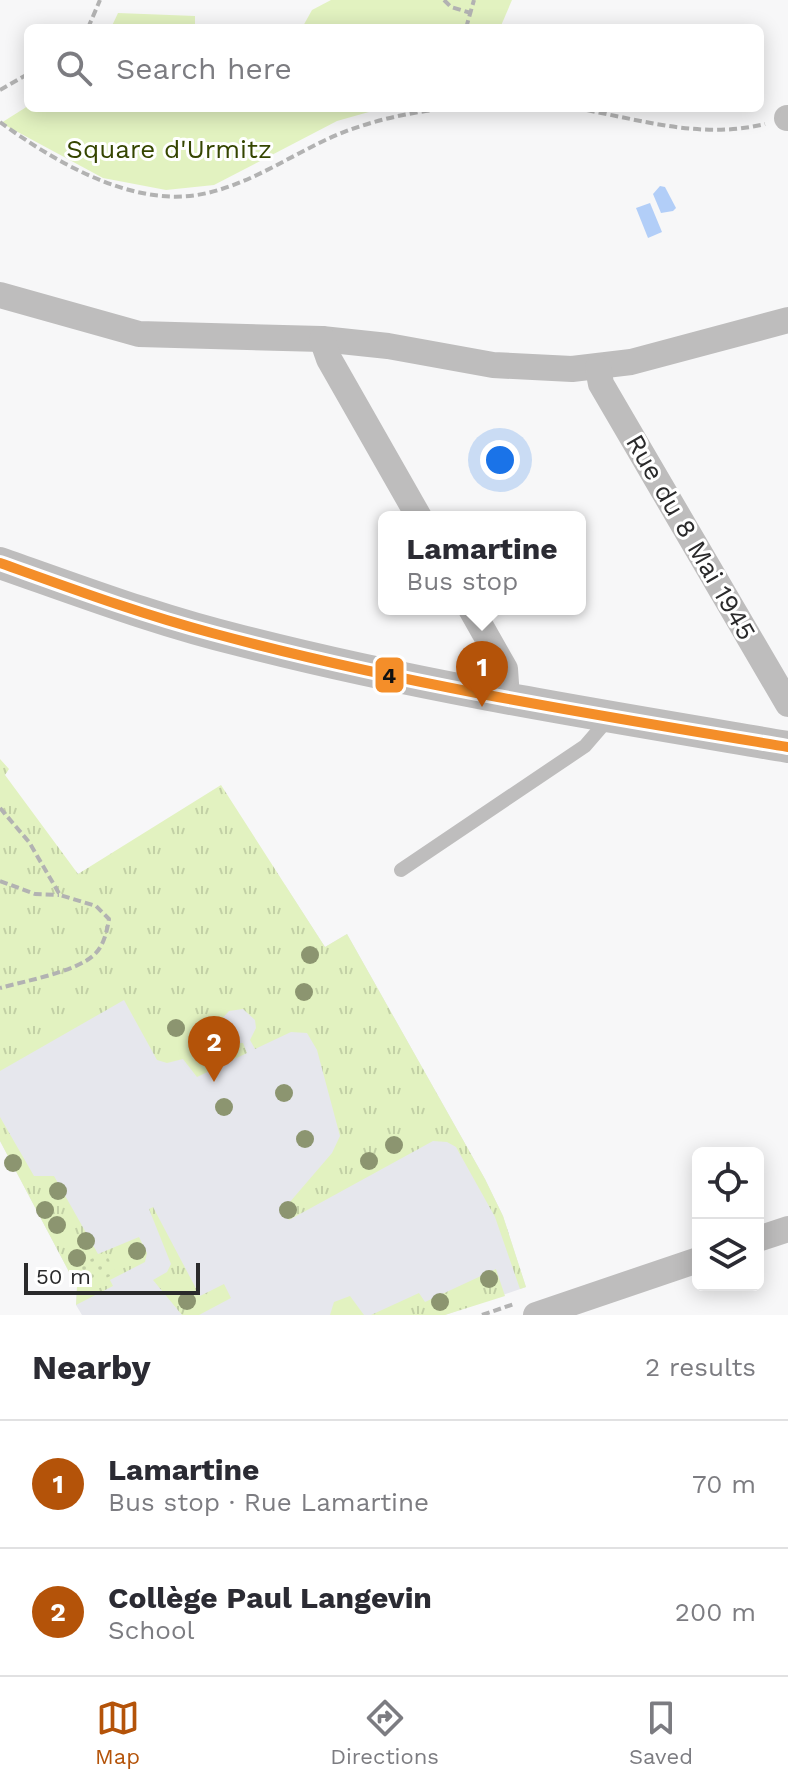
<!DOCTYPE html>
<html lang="en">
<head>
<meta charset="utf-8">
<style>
	body { margin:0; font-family:"Work Sans",sans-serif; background:#f2f2f3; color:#2b2b33 }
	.controls { position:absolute; right:24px; bottom:24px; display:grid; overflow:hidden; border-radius:12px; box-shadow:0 4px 20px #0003 }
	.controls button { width:72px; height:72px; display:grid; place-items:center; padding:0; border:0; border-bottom:2px solid #e1e1e2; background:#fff; color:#2b2b33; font:40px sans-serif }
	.scale { position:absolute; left:24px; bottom:20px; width:176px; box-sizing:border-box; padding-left:8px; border:4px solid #2a2a2b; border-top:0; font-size:22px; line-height:28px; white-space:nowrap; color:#2a2a2b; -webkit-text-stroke:6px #fff; paint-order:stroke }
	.you { position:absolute; left:500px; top:460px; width:28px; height:28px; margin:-20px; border:6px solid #fff; border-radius:50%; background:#1a73e8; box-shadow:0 0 0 12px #1a73e833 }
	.badge { display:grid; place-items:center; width:52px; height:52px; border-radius:50%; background:#b45309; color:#fff; font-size:26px; font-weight:700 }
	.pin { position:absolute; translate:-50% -66px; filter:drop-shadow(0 2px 4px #0008) }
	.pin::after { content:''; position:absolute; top:42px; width:28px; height:24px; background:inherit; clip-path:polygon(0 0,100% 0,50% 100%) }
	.popup { position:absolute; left:378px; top:511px; width:208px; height:104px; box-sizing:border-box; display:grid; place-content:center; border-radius:12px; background:#fff; filter:drop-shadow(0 2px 6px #0005); font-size:26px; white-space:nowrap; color:#7c7c81 }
	.popup b { font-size:30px; color:#2b2b33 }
	.popup::after { content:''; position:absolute; left:50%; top:100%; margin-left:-16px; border:16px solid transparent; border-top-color:#fff }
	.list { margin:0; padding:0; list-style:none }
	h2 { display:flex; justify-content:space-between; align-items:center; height:104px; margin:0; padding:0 32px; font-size:34px }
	h2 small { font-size:26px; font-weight:400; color:#7c7c81 }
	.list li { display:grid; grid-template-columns:52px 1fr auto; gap:24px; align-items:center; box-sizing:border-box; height:128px; padding:0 32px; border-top:2px solid #e1e1e2 }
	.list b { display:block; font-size:30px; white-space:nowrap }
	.list p { margin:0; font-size:26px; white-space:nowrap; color:#7c7c81 }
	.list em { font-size:26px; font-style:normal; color:#7c7c81 }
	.icon { flex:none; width:44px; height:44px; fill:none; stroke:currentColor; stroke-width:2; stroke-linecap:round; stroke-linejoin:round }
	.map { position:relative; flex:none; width:788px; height:1315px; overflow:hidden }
	.search { position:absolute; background:#fff; box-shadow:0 4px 20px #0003; left:24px; right:24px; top:24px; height:88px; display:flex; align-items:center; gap:20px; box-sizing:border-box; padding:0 28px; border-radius:12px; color:#7c7c81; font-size:30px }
	.sheet { height:360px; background:#fff }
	nav { display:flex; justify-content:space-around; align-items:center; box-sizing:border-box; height:112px; border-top:2px solid #e1e1e2; background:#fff; font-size:22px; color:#7c7c81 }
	nav a { display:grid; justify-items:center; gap:4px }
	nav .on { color:#b45309 }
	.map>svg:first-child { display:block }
</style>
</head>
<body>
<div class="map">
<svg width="788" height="1315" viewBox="0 0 788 1315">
	<defs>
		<pattern id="grass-tufts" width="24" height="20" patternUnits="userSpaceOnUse" patternTransform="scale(2)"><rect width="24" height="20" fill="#e2f2c0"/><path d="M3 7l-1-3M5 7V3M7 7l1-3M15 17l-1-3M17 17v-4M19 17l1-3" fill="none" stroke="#c2d0a5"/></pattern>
		<pattern id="garden-dots" width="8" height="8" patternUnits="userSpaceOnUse" patternTransform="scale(2)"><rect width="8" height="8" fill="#e2f2c0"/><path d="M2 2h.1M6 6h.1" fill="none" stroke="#c2d0a5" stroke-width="1.8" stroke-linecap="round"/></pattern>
	</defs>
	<rect width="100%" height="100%" fill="#f7f7f8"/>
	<polygon fill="#e6e7ed" points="285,885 325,947 347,934 485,1179 503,1216 526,1287 445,1315 82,1315 76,1305 77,1287 0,1141 0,1050"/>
	<g fill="url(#grass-tufts)">
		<polygon points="0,759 9,769 5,775 78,874 221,785 325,947 347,934 485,1179 503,1216 526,1287 520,1289 495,1217 456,1147 447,1142 433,1141 289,1220 283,1210 332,1153 340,1136 317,1050 307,1033 291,1032 255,1049 250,1040 256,1028 255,1020 243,1009 229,1011 220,1021 221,1032 231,1043 243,1043 247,1053 197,1077 183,1059 167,1063 157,1060 124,1000 0,1071"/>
		<polygon points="0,1117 34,1176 54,1176 98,1254 139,1237 147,1253 145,1262 110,1280 113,1286 76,1305 77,1287 0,1141"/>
		<polygon points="153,1207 200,1296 224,1284 231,1298 199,1315 182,1315 153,1280 167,1272 171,1264 149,1209"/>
		<polygon points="496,1269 505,1296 445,1315 371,1315 419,1293 425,1302"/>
		<polygon points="350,1296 364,1315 330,1315 334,1302"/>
	</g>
	<g fill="#e2f2c0">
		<polygon points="331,0 512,0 500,28 302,28 312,10"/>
		<polygon points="118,13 195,16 195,28 111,28"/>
		<polygon points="28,106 28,108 383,108 337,121 214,185 166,190 103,178 1,123"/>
	</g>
	<polygon fill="url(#garden-dots)" points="105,1252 116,1273 85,1289 73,1268"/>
	<g fill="#b2cef8">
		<polygon points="660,186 665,187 676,208 673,211 661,213 653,194"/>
		<polygon points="650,203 662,232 648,238 636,208"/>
	</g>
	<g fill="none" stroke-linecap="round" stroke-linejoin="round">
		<g stroke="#b2b2b2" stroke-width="4" stroke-dasharray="8 4" stroke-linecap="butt">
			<polyline points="444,0 451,7 471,13"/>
			<polyline points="88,28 100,0"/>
			<polyline points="466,28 474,0"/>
			<polyline points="0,90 28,74"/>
			<path d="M575 108C639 119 700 140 765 124"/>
			<path d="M0 122C52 160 129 206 197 195 252 186 298 149 349 130 383 118 420 110 456 108"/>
			<path d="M0 808 29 842 60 895 96 906 109 919C107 931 104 945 95 954 77 972 24 981 0 988"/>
			<polyline points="0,881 35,894 59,895"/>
			<polyline points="482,1315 514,1304"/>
		</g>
		<polyline stroke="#bebdbd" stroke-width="14" points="401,870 585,746 610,717"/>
		<g stroke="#bebdbd" stroke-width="26">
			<polyline points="787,118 788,118"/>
			<polyline points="0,295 139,334 322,339 388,346 493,365 572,369 631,362 788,320"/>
			<polyline points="322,339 329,359 419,517"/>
			<polyline points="598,368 601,384 788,704"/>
			<polyline points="471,609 505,669 507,698"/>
			<polyline points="758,1239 788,1229"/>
			<polyline points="536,1315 698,1260"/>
		</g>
		<path stroke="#bebdbd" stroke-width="32" d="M0 563C80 591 159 621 242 641 421 687 605 716 788 747"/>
		<g stroke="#fff" stroke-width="16">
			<path id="bus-1" d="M0 563C70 588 140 614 212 633 401 684 595 715 788 747"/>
		</g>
		<use href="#bus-1" stroke="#f48e29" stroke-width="10"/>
	</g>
	<g fill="#8c9570">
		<circle cx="310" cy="955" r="9"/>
		<circle cx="304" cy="992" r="9"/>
		<circle cx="176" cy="1028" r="9"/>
		<circle cx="284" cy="1093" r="9"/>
		<circle cx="224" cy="1107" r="9"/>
		<circle cx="305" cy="1139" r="9"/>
		<circle cx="394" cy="1145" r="9"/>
		<circle cx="369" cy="1161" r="9"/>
		<circle cx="13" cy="1163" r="9"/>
		<circle cx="58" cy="1191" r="9"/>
		<circle cx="45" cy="1210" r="9"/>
		<circle cx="288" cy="1210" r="9"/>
		<circle cx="57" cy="1225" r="9"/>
		<circle cx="86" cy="1241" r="9"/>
		<circle cx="137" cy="1251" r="9"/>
		<circle cx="77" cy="1258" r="9"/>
		<circle cx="489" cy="1279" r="9"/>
		<circle cx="187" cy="1301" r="9"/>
		<circle cx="440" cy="1302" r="9"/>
	</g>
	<g text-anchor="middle" stroke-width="6" stroke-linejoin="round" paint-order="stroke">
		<g font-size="26" fill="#354500" stroke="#fff">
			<text x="169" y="158">Square d'Urmitz</text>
		</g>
		<g font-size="26" fill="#2a2a2b" stroke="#fff">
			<text transform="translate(691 537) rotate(60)" y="9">Rue du 8 Mai 1945</text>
		</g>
	</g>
	<rect stroke="#fff" stroke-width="3" x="374" y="656" width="31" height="38" rx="8" fill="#f48e29"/>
	<g font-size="22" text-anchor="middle" font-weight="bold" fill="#111">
		<text x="389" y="683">4</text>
	</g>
</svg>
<div class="controls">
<button><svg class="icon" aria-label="locate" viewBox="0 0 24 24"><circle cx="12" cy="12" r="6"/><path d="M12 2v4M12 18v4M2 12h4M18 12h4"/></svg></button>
<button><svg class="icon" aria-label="layers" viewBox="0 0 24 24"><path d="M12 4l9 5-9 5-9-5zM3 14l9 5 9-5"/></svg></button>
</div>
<div class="scale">50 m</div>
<div class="you"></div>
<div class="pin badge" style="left:482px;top:707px">1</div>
<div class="popup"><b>Lamartine</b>Bus stop</div>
<div class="pin badge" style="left:214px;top:1082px">2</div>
<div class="search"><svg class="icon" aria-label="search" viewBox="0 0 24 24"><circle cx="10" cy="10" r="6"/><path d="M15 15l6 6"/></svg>Search here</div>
</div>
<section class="sheet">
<h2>Nearby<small>2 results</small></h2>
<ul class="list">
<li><span class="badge">1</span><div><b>Lamartine</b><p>Bus stop · Rue Lamartine</p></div><em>70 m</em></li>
<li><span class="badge">2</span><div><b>Collège Paul Langevin</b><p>School</p></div><em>200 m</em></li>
</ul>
</section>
<nav>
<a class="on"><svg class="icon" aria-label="map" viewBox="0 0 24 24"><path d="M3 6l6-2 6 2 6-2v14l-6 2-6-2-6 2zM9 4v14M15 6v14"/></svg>Map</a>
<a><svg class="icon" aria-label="directions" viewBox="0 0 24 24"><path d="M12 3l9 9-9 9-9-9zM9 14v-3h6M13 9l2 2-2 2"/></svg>Directions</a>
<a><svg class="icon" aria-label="saved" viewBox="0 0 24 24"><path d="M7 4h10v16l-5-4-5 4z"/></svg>Saved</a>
</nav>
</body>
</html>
